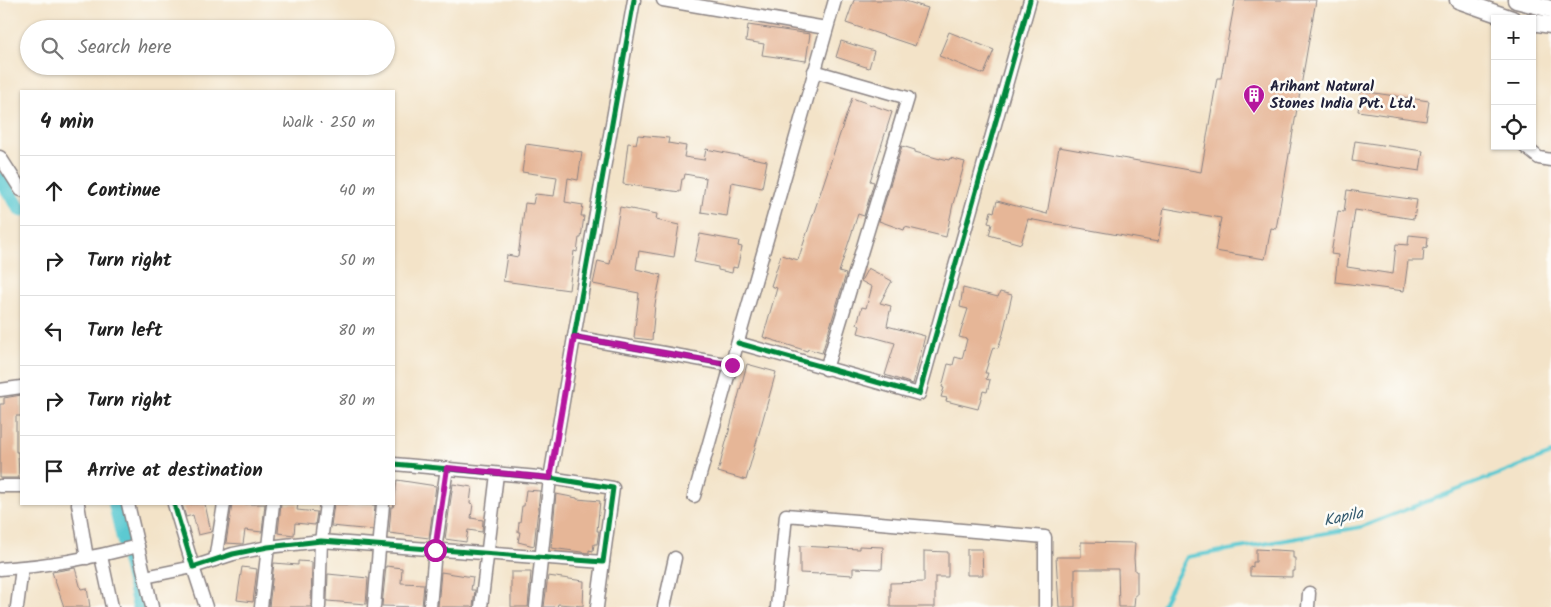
<!DOCTYPE html>
<html lang="en">
<head>
<meta charset="utf-8">
<style>
	body { margin:0; font-family:Kalam,sans-serif; background:#f6f6f6; color:#222 }
	.controls { position:absolute; right:15px; top:15px; display:grid; overflow:hidden; border-radius:0px; box-shadow:0 1px 4px #0004 }
	.controls button { width:45px; height:45px; display:grid; place-items:center; padding:0; border:0; border-bottom:1px solid #e0e0e0; background:#fff; color:#222; font:25px sans-serif }
	.stop { position:absolute; width:15px; height:15px; margin:-11px; border:4px solid #b5179e; border-radius:50%; background:#fff }
	.stop.end { background:#b5179e; border-color:#fff; box-shadow:0 1px 5px #0008 }
	.list { margin:0; padding:0; list-style:none }
	h2 { display:flex; justify-content:space-between; align-items:center; height:65px; margin:0; padding:0 20px; font-size:21px }
	h2 small { font-size:16px; font-weight:400; color:#767676 }
	.list li { display:grid; grid-template-columns:32px 1fr auto; gap:15px; align-items:center; box-sizing:border-box; height:70px; padding:0 20px; border-top:1px solid #e0e0e0 }
	.list b { display:block; font-size:19px; white-space:nowrap }
	.list em { font-size:16px; font-style:normal; color:#767676 }
	.icon { flex:none; width:28px; height:28px; fill:none; stroke:currentColor; stroke-width:2; stroke-linecap:round; stroke-linejoin:round }
	.map { position:relative; flex:none; width:1551px; height:607px; overflow:hidden }
	.search { position:absolute; background:#fff; box-shadow:0 1px 4px #0004; left:20px; top:20px; width:375px; height:55px; display:flex; align-items:center; gap:12px; box-sizing:border-box; padding:0 18px; border-radius:28px; color:#767676; font-size:19px }
	.panel { position:absolute; background:#fff; box-shadow:0 1px 4px #0004; left:20px; top:90px; width:375px; height:415px; border-radius:0px }
	.map>svg:first-child { display:block }
</style>
</head>
<body>
<div class="map">
<svg width="1551" height="607" viewBox="0 0 1551 607">
	<rect width="100%" height="100%" fill="#fdfcf7"/>
	<filter id="ink" filterUnits="userSpaceOnUse"><feTurbulence type="fractalNoise" baseFrequency=".02" numOctaves="2"/><feDisplacementMap in="SourceGraphic" scale="10" xChannelSelector="R" yChannelSelector="G"/><feConvolveMatrix kernelMatrix="1 2 1 2 8 2 1 2 1" color-interpolation-filters="sRGB"/></filter>
	<filter id="wash" filterUnits="userSpaceOnUse"><feTurbulence type="fractalNoise" baseFrequency=".0096" numOctaves="4" result="noise"/><feDisplacementMap in="SourceGraphic" scale="20" xChannelSelector="R" yChannelSelector="G"/><feGaussianBlur stdDeviation="1.12" result="paint"/><feColorMatrix in="noise" values="0 0 0 0 0 0 0 0 0 0 0 0 0 0 0 0 0 1.4 0 .05"/><feComposite in="paint" operator="in"/></filter>
	<g filter="url(#wash)">
		<rect width="100%" height="100%" fill="#f3e3c8"/>
		<g fill="none" stroke-linecap="round" stroke-linejoin="round">
			<polyline stroke="#5cc9d1" stroke-width="4" points="1161,607 1187,557 1361,527 1551,454"/>
			<g stroke="#5cc9d1" stroke-width="14">
				<polyline points="0,179 21,210"/>
				<polyline points="115,504 139,607"/>
			</g>
		</g>
		<g id="blocks">
			<g fill="#e6b697">
				<polygon points="854,0 902,0 928,8 915,46 846,23"/>
				<polygon points="1235,0 1316,0 1276,229 1271,228 1265,259 1215,251 1221,218 1164,208 1158,242 1028,219 1021,244 989,235 992,224 988,223 991,211 994,212 997,201 1047,214 1059,147 1201,172 1217,78 1221,78"/>
				<polygon points="748,25 810,34 806,61 762,55 764,44 746,41"/>
				<polygon points="949,32 994,50 984,74 939,56"/>
				<polygon points="841,41 874,51 869,68 836,57"/>
				<polygon points="1361,91 1429,101 1426,121 1358,111"/>
				<polygon points="852,98 892,112 870,181 874,182 864,216 858,214 839,272 846,274 822,353 808,349 807,351 763,337 777,288 771,286 781,255 798,260"/>
				<polygon points="638,135 669,138 668,143 686,146 684,157 704,160 706,149 767,161 762,188 732,182 727,216 701,212 706,178 685,174 684,179 682,179 680,192 623,184 628,143 636,144"/>
				<polygon points="1355,141 1423,151 1420,171 1352,161"/>
				<polygon points="526,144 582,152 578,180 568,178 565,202 583,205 581,216 584,216 581,238 579,238 577,252 574,251 569,290 503,281 507,255 518,257 525,203 533,204 535,194 554,196 557,177 522,172"/>
				<polygon points="902,146 915,150 915,152 940,159 940,158 949,160 950,158 965,162 953,204 946,237 905,227 904,230 879,221"/>
				<polygon points="1347,190 1417,200 1414,219 1355,210 1347,267 1393,274 1396,244 1408,245 1409,235 1428,237 1427,248 1424,247 1423,261 1408,261 1404,291 1335,282 1338,255 1331,254 1338,211 1344,212"/>
				<polygon points="620,207 657,214 656,220 679,225 674,257 639,251 636,269 661,275 655,304 652,340 634,338 639,293 593,284 598,261 610,264"/>
				<polygon points="700,234 739,241 738,246 742,247 737,268 733,267 732,273 718,270 718,267 694,262"/>
				<polygon points="868,268 892,281 880,303 891,306 887,326 925,336 913,384 885,375 895,343 858,333 860,326 857,324 862,307 866,308 872,287 861,281"/>
				<polygon points="963,288 998,297 1000,292 1012,295 1003,334 998,348 993,347 985,373 988,373 986,379 990,380 987,392 983,391 978,409 946,401 947,398 941,397 944,388 942,387 948,364 953,365 955,357 962,359 967,339 959,337 968,309 960,307"/>
				<polygon points="747,364 776,372 746,480 718,472"/>
				<polygon points="21,395 21,416 16,416 16,452 18,452 19,478 0,478 0,404 4,404 4,398"/>
				<polygon points="397,480 436,486 429,538 389,533 391,507 393,507 394,504"/>
				<polygon points="453,484 472,487 470,503 473,504 471,518 483,520 482,532 468,530 466,542 445,539"/>
				<polygon points="526,490 540,491 534,546 518,542 520,532 518,532 519,522 520,522 522,506 524,506"/>
				<polygon points="556,494 577,498 577,499 600,501 597,531 599,531 597,544 594,544 593,551 589,550 589,553 551,548"/>
				<polygon points="182,504 205,504 211,532 198,535 193,515 186,517"/>
				<polygon points="232,504 265,504 262,532 245,530 243,544 226,543"/>
				<polygon points="281,504 298,504 297,510 317,512 315,525 295,523 294,535 278,533"/>
				<polygon points="334,504 375,505 373,530 331,526"/>
				<polygon points="1081,542 1135,543 1134,558 1135,571 1137,571 1137,595 1135,595 1134,607 1119,607 1118,569 1075,569 1075,607 1059,607 1056,557 1081,557"/>
				<polygon points="800,546 859,549 859,546 883,547 882,569 853,568 853,575 820,573 820,574 800,573"/>
				<polygon points="967,549 982,549 983,575 967,575"/>
				<polygon points="1256,549 1293,551 1293,558 1295,558 1295,571 1292,571 1292,577 1250,576 1250,566 1253,567 1253,562 1256,562"/>
				<polygon points="924,551 948,552 948,577 935,577 935,607 890,607 890,583 924,582"/>
				<polygon points="298,561 312,562 311,607 269,607 274,563 298,565"/>
				<polygon points="386,566 402,568 401,583 424,584 422,607 382,606"/>
				<polygon points="242,567 257,569 253,602 237,600"/>
				<polygon points="75,568 81,589 87,588 90,607 64,607 52,572"/>
				<polygon points="441,572 473,577 471,590 475,590 473,607 438,607"/>
				<polygon points="511,572 531,572 528,607 511,607"/>
				<polygon points="328,574 368,578 366,604 327,601"/>
				<polygon points="548,576 584,581 583,606 558,604 557,607 544,607"/>
			</g>
		</g>
	</g>
	<g filter="url(#ink)">
		<use href="#blocks" fill-opacity="0" stroke="#8a8282" stroke-width="1"/>
		<g fill="none" stroke-linecap="round" stroke-linejoin="round">
			<g stroke="#8a8282" stroke-width="15">
				<g id="minor">
					<polyline points="634,0 574,337 731,365"/>
					<polyline points="663,0 826,28"/>
					<polyline points="814,71 908,98 826,369"/>
					<polyline points="1524,146 1539,158 1551,160"/>
					<polyline points="0,157 21,190"/>
					<polyline points="738,343 919,394 1030,0"/>
					<polyline points="0,390 21,387"/>
					<polyline points="0,486 21,486"/>
					<polyline points="694,496 835,0"/>
					<polyline points="78,504 87,558"/>
					<polyline points="128,504 152,607"/>
					<polyline points="174,504 193,567 233,554 268,547 321,541 603,562 613,488 550,478 394,464"/>
					<polyline points="101,556 112,607"/>
					<polyline points="215,560 224,504"/>
					<path d="M0 569C47 566 93 558 138 546"/>
					<polyline points="145,577 193,567 206,607"/>
					<polyline points="17,607 22,568"/>
					<polyline points="261,607 273,504"/>
					<polyline points="319,607 321,541 326,504"/>
					<polyline points="374,607 383,504"/>
					<polyline points="430,607 435,550 447,468"/>
					<polyline points="481,607 497,474"/>
					<polyline points="536,607 550,478 574,337"/>
					<polyline points="597,607 603,562"/>
					<polyline points="664,607 675,558"/>
					<polyline points="777,607 786,515 1045,537 1045,607"/>
					<polyline points="1308,607 1309,593"/>
				</g>
			</g>
			<g stroke="#8a8282" stroke-width="19">
				<g id="major">
					<polyline points="1458,0 1512,19"/>
					<polyline points="1516,0 1551,9"/>
					<polyline points="1532,22 1551,25"/>
				</g>
			</g>
			<use href="#minor" stroke="#fff" stroke-width="12"/>
			<use href="#major" stroke="#fff" stroke-width="16"/>
			<g stroke="#fdfcf7" stroke-width="8">
				<g id="cycleway">
					<polyline points="634,0 574,337 731,365"/>
					<polyline points="738,343 919,394 1030,0"/>
					<polyline points="174,504 193,567 233,554 268,547 321,541 603,562 613,488 550,478 394,464"/>
				</g>
			</g>
			<use href="#cycleway" stroke="#00873e" stroke-width="5"/>
		</g>
	</g>
	<g fill="none" stroke-linecap="round" stroke-linejoin="round" filter="url(#ink)">
		<polyline stroke="#b5179e" stroke-width="6" points="435,550 447,468 550,478 574,337 732,365"/>
	</g>
	<defs>
		<g id="building-pin" transform="scale(1.125)"><path d="M0 17L-7.5 6A9.5 9.5 0 1 1 7.5 6Z" fill="#b5179e" stroke="#fdfcf7"/><path d="M-4-6H4V6H1V3H-1V6H-4ZM-2.5-4.3h1.7v1.8h-1.7ZM.8-4.3h1.7v1.8H.8ZM-2.5-1h1.7V.8h-1.7ZM.8-1h1.7V.8H.8Z" fill="#fff"/></g>
	</defs>
	<g fill-rule="evenodd">
		<use href="#building-pin" x="1254" y="95"/>
	</g>
	<g text-anchor="middle" stroke-width="5" stroke-linejoin="round" paint-order="stroke">
		<g font-size="15" font-weight="bold" fill="#22223b" stroke="#fdfcf7" text-anchor="start">
			<text x="1270" y="91">Arihant Natural<tspan x="1270" dy="17">Stones India Pvt. Ltd.</tspan></text>
		</g>
		<g font-size="16" font-style="italic" fill="#365c70" stroke="#fdfcf7">
			<text transform="translate(1343 516) rotate(-12)" y="6">Kapila</text>
		</g>
	</g>
</svg>
<div class="controls">
<button>+</button>
<button>−</button>
<button><svg class="icon" aria-label="locate" viewBox="0 0 24 24"><circle cx="12" cy="12" r="6"/><path d="M12 2v4M12 18v4M2 12h4M18 12h4"/></svg></button>
</div>
<div class="stop" style="left:435px;top:550px"></div>
<div class="stop end" style="left:732px;top:365px"></div>
<div class="search"><svg class="icon" aria-label="search" viewBox="0 0 24 24"><circle cx="10" cy="10" r="6"/><path d="M15 15l6 6"/></svg>Search here</div>
<section class="panel">
<h2>4 min<small>Walk · 250 m</small></h2>
<ul class="list">
<li><svg class="icon" aria-label="ahead" viewBox="0 0 24 24"><path d="M12 20V5M6 11l6-6 6 6"/></svg><div><b>Continue</b></div><em>40 m</em></li>
<li><svg class="icon" aria-label="right" viewBox="0 0 24 24"><path d="M7 20v-9h11M14 6l5 5-5 5"/></svg><div><b>Turn right</b></div><em>50 m</em></li>
<li><svg class="icon" aria-label="left" viewBox="0 0 24 24"><path d="M17 20v-9H6M10 6l-5 5 5 5"/></svg><div><b>Turn left</b></div><em>80 m</em></li>
<li><svg class="icon" aria-label="right" viewBox="0 0 24 24"><path d="M7 20v-9h11M14 6l5 5-5 5"/></svg><div><b>Turn right</b></div><em>80 m</em></li>
<li><svg class="icon" aria-label="arrive" viewBox="0 0 24 24"><path d="M6 21V4h12l-3 4 3 4H6"/></svg><div><b>Arrive at destination</b></div></li>
</ul>
</section>
</div>
</body>
</html>
